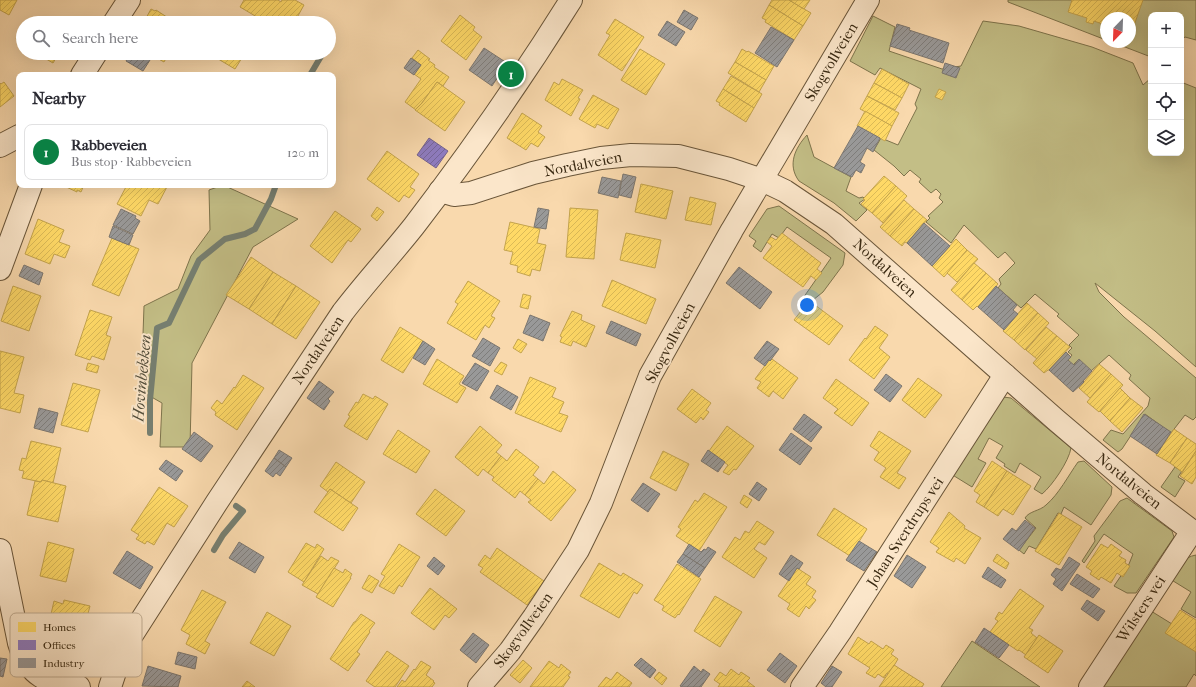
<!DOCTYPE html>
<html lang="en">
<head>
<meta charset="utf-8">
<style>
	body { margin:0; font-family:"IM FELL French Canon",serif; background:#f2f2f3; color:#2b2b33 }
	.controls { position:absolute; right:12px; top:12px; display:grid; overflow:hidden; border-radius:8px; box-shadow:0 4px 16px #0002 }
	.controls button { width:36px; height:36px; display:grid; place-items:center; padding:0; border:0; border-bottom:1px solid #e1e1e2; background:#fff; color:#2b2b33; font:20px sans-serif }
	.compass { position:absolute; left:1100px; top:12px; width:36px; height:36px; border-radius:50%; background:#fff; box-shadow:0 4px 16px #0002; rotate:203deg }
	.you { position:absolute; left:807px; top:305px; width:14px; height:14px; margin:-10px; border:3px solid #fff; border-radius:50%; background:#1a73e8; box-shadow:0 0 0 6px #1a73e833 }
	.badge { display:grid; place-items:center; width:26px; height:26px; border-radius:50%; background:#0b8043; color:#fff; font-size:13px; font-weight:700 }
	.pin { position:absolute; translate:-50% -50%; border:2px solid #fff; box-shadow:0 1px 4px #0006 }
	.list { margin:0; padding:0; list-style:none }
	h2 { display:flex; justify-content:space-between; align-items:center; height:52px; margin:0; padding:0 16px; font-size:17px }
	h2 small { font-size:13px; font-weight:400; color:#7c7c81 }
	.list li { display:grid; grid-template-columns:26px 1fr auto; gap:12px; align-items:center; box-sizing:border-box; height:56px; margin:0 8px 8px; padding:0 8px; border:1px solid #e1e1e2; border-radius:8px }
	.list b { display:block; font-size:15px; white-space:nowrap }
	.list p { margin:0; font-size:13px; white-space:nowrap; color:#7c7c81 }
	.list em { font-size:13px; font-style:normal; color:#7c7c81 }
	.icon { flex:none; width:22px; height:22px; fill:none; stroke:currentColor; stroke-width:2; stroke-linecap:round; stroke-linejoin:round }
	.map { position:relative; flex:none; width:1196px; height:687px; overflow:hidden }
	.search { position:absolute; background:#fff; box-shadow:0 4px 16px #0002; left:16px; top:16px; width:320px; height:44px; display:flex; align-items:center; gap:10px; box-sizing:border-box; padding:0 14px; border-radius:22px; color:#7c7c81; font-size:15px }
	.panel { position:absolute; background:#fff; box-shadow:0 4px 16px #0002; left:16px; top:72px; width:320px; height:116px; border-radius:8px }
	.map>svg:first-child { display:block }
</style>
</head>
<body>
<div class="map">
<svg width="1196" height="687" viewBox="0 0 1196 687">
	<defs>
		<pattern id="homes-hatch" width="6" height="6" patternUnits="userSpaceOnUse"><rect width="6" height="6" fill="#ffd966"/><path d="M-1 1l2-2M0 6l6-6M5 7l2-2" fill="none" stroke="#dbba57"/></pattern>
		<pattern id="offices-hatch" width="6" height="6" patternUnits="userSpaceOnUse"><rect width="6" height="6" fill="#8e7cc3"/><path d="M-1 1l2-2M0 6l6-6M5 7l2-2" fill="none" stroke="#75669d"/></pattern>
		<pattern id="industry-hatch" width="6" height="6" patternUnits="userSpaceOnUse"><rect width="6" height="6" fill="#999"/><path d="M-1 1l2-2M0 6l6-6M5 7l2-2" fill="none" stroke="#7e7d7b"/></pattern>
	</defs>
	<rect width="100%" height="100%" fill="#f9d9ad"/>
	<filter id="stains"><feTurbulence type="fractalNoise" baseFrequency=".005" numOctaves="4"/><feColorMatrix values="0 0 0 0 .2 0 0 0 0 .09 0 0 0 0 .02 0 0 0 .5 -.17"/></filter>
	<radialGradient id="worn" r=".72"><stop offset=".6" stop-color="#630" stop-opacity="0"/><stop offset="1" stop-color="#630" stop-opacity=".3"/></radialGradient>
	<g fill="#c3be86" stroke="#7e744c">
		<polygon points="1008,0 1196,0 1196,40 1185,37 1181,40 1181,15 1151,15 1151,57 1112,42 1130,42 1130,18 1106,18 1106,40 1008,2"/>
		<polygon points="873,16 895,27 889,51 942,69 961,66 983,21 1019,26 1092,47 1133,63 1143,85 1151,78 1151,153 1181,153 1181,82 1196,88 1196,367 1155,331 1095,283 1099,292 1124,317 1196,378 1196,417 1193,420 1185,415 1171,433 1145,414 1122,449 1118,452 1103,440 1111,430 1123,434 1148,406 1150,398 1129,379 1131,375 1109,355 1091,371 1078,360 1073,365 1068,360 1072,355 1068,352 1072,348 1069,345 1079,335 1057,316 1059,314 1035,294 1021,308 998,288 1001,284 999,279 1015,263 1005,252 998,258 964,225 951,243 926,222 930,218 928,216 943,202 939,198 941,194 936,189 931,193 919,182 921,179 910,170 904,176 894,166 874,150 881,138 898,145 917,108 915,104 921,89 880,68 875,75 850,61"/>
		<path d="M807 135 814 157 851 177 846 191 859 198 863 197 865 199 859 203 867 210 856 221 834 203 799 181C787 165 795 148 807 135Z"/>
		<polygon points="223,185 298,219 253,247 192,363 190,447 160,447 162,403 141,391 144,306 178,289 191,256 210,230 209,190"/>
		<polygon points="779,206 845,253 843,265 823,292 808,304 801,301 831,258 787,227 779,238 772,234 761,252 753,246 756,241 749,236 767,209"/>
		<path d="M1003 397 1011 398 1071 448C1069 461 1052 486 1042 494L1034 489 1041 477 1020 463 1015 473 1004 466 1005 464 996 458 1003 446 989 438 978 459 986 463 972 487 951 474Z"/>
		<path d="M1084 461 1112 487 1111 495 1091 525 1064 507 1061 514 1058 513 1036 549 1029 546 1024 554 1019 550 1036 528 1025 518C1029 511 1040 511 1046 505 1059 494 1068 476 1078 462Z"/>
		<polygon points="1175,467 1182,471 1178,477 1185,481 1175,497 1161,487"/>
		<polygon points="1127,498 1172,531 1174,537 1136,593 1127,593 1114,586 1129,564 1133,554 1104,534 1084,563 1082,561 1095,541 1094,536 1120,501"/>
		<path d="M1196 555V618L1181 609 1191 592 1170 579C1177 568 1183 557 1196 555Z"/>
		<polygon points="1151,611 1172,624 1196,650 1196,676 1194,674 1186,687 1103,687 1098,682"/>
		<polygon points="972,641 1040,687 941,687"/>
	</g>
	<g fill="url(#homes-hatch)" stroke="#c4a44d">
		<polygon points="0,0 17,0 9,15 0,10"/>
		<polygon points="244,0 278,0 281,2 282,0 295,0 304,5 294,23 267,23 240,7"/>
		<polygon points="772,0 789,0 811,13 803,26 769,5"/>
		<polygon points="789,0 810,0 804,9"/>
		<polygon points="1072,0 1143,0 1131,34 1130,33 1130,18 1106,18 1106,29 1104,28 1105,25 1094,21 1093,24 1086,22 1087,18 1068,12"/>
		<polygon points="769,5 803,26 794,40 765,22 766,20 762,18"/>
		<polygon points="151,9 155,11 156,10 176,23 148,23 149,22 145,20"/>
		<polygon points="460,15 475,27 473,30 482,37 466,60 441,41"/>
		<polygon points="615,19 644,37 622,71 598,55 610,35 606,33"/>
		<polygon points="23,32 23,45 17,42 18,40 16,39 20,33 22,34"/>
		<polygon points="640,49 665,64 646,95 621,80"/>
		<polygon points="742,49 747,52 748,51 774,66 766,80 735,62"/>
		<polygon points="418,50 430,59 428,60 435,65 434,67 449,77 443,86 437,82 422,103 416,110 405,102 421,79 414,74 421,65 412,58"/>
		<polygon points="36,53 59,53 53,63"/>
		<polygon points="148,53 169,53 164,62"/>
		<polygon points="208,53 245,53 235,69"/>
		<polygon points="735,62 766,80 759,92 728,73"/>
		<polygon points="882,69 909,84 902,98 874,83"/>
		<polygon points="731,76 762,94 754,108 723,89"/>
		<polygon points="562,79 583,90 578,98 580,99 571,116 545,100 554,82 559,85"/>
		<polygon points="4,82 14,96 0,107 0,83 1,84"/>
		<polygon points="437,82 465,102 445,131 415,110 422,103"/>
		<polygon points="874,83 902,98 895,110 867,96"/>
		<polygon points="723,89 754,108 746,122 719,105 720,103 716,101"/>
		<polygon points="939,89 946,92 942,100 935,97"/>
		<polygon points="593,95 619,109 608,129 597,124 595,128 579,119"/>
		<polygon points="867,96 899,113 892,126 860,109"/>
		<polygon points="865,111 892,126 885,141 857,126"/>
		<polygon points="522,113 542,126 538,132 545,137 538,147 531,143 526,150 507,138"/>
		<polygon points="387,151 419,174 410,187 415,190 409,198 404,195 399,202 367,179"/>
		<polygon points="884,176 896,186 872,213 861,204 865,200 863,199"/>
		<polygon points="641,184 673,191 666,219 635,212"/>
		<polygon points="62,185 84,185 81,192 77,190 77,192"/>
		<polygon points="127,185 168,185 158,204 149,200 141,216 117,204"/>
		<polygon points="896,186 907,196 883,223 872,213"/>
		<polygon points="690,197 716,203 711,225 685,220"/>
		<polygon points="904,200 914,209 890,236 880,227"/>
		<polygon points="377,207 384,212 377,221 371,216"/>
		<polygon points="570,208 598,210 594,259 566,257"/>
		<polygon points="914,209 927,220 907,243 905,242 902,246 890,236"/>
		<polygon points="335,211 361,229 351,242 348,240 332,263 310,246"/>
		<polygon points="38,219 64,230 59,242 70,246 65,258 54,254 50,264 25,254"/>
		<polygon points="510,222 540,229 537,243 546,245 540,271 532,269 530,276 517,272 518,266 510,264 513,252 504,250"/>
		<polygon points="626,233 661,240 655,268 620,260"/>
		<polygon points="782,233 821,263 817,269 822,273 816,280 811,276 803,287 763,258 772,246 767,242 771,237 776,240"/>
		<polygon points="112,238 139,249 119,296 92,285"/>
		<polygon points="956,239 967,250 944,277 932,266"/>
		<polygon points="967,250 978,259 957,282 947,273"/>
		<polygon points="251,257 273,272 249,309 226,295"/>
		<polygon points="974,263 986,273 962,300 951,290"/>
		<polygon points="273,272 296,286 272,324 249,309"/>
		<polygon points="986,273 998,284 978,307 977,306 973,310 962,300"/>
		<polygon points="612,280 656,299 646,324 602,306"/>
		<polygon points="468,281 500,301 491,316 495,318 489,328 485,325 476,340 447,323 458,304 455,302"/>
		<polygon points="13,286 41,296 29,331 1,321"/>
		<polygon points="296,286 320,302 296,339 272,324"/>
		<polygon points="523,294 531,296 528,309 520,307"/>
		<polygon points="811,302 843,326 829,345 794,320 801,311 803,313"/>
		<polygon points="1027,303 1038,313 1014,340 1003,331"/>
		<polygon points="90,310 112,317 106,335 111,337 104,360 92,356 90,360 75,355"/>
		<polygon points="572,311 582,315 581,320 595,326 586,347 573,341 571,346 560,342 562,337 560,336"/>
		<polygon points="1038,313 1049,323 1025,350 1014,340"/>
		<polygon points="875,326 888,335 879,348 890,357 874,379 849,360 865,338 866,339"/>
		<polygon points="400,327 423,341 403,373 381,360"/>
		<polygon points="1046,327 1057,336 1037,359 1026,350"/>
		<polygon points="1057,336 1070,347 1049,370 1048,370 1044,373 1033,363"/>
		<polygon points="518,339 527,344 521,353 513,348"/>
		<polygon points="0,351 24,357 14,393 24,395 20,413 0,408"/>
		<polygon points="437,359 464,376 459,384 466,388 457,403 423,384"/>
		<polygon points="772,359 798,378 783,399 773,391 769,397 757,388 761,382 755,379 769,360 770,361"/>
		<polygon points="501,362 507,365 502,375 494,371"/>
		<polygon points="88,363 99,366 97,373 86,370"/>
		<polygon points="1099,364 1111,374 1090,398 1079,388"/>
		<polygon points="1111,374 1123,385 1099,412 1087,402"/>
		<polygon points="243,375 264,388 237,430 215,415 216,412 211,408 217,400 222,404 234,387 235,388"/>
		<polygon points="530,377 556,388 552,397 564,402 559,413 568,416 561,432 515,413"/>
		<polygon points="918,378 942,395 925,418 902,400"/>
		<polygon points="836,379 869,403 852,426 834,413 838,409 823,398"/>
		<polygon points="73,383 100,390 88,432 61,425"/>
		<polygon points="1120,388 1130,398 1110,421 1100,411"/>
		<polygon points="692,389 711,403 706,410 709,412 703,420 701,417 696,423 677,409"/>
		<polygon points="363,394 373,399 375,396 388,404 367,440 344,426 350,416 348,415 356,402 358,403"/>
		<polygon points="1130,398 1143,408 1122,432 1110,421"/>
		<polygon points="480,426 502,445 496,452 501,456 488,473 483,469 478,476 455,457"/>
		<polygon points="727,426 754,446 736,470 734,469 729,475 723,472 728,465 709,451"/>
		<polygon points="1174,429 1187,438 1170,463 1156,455"/>
		<polygon points="398,430 430,451 416,473 383,454"/>
		<polygon points="879,431 911,451 897,473 906,478 899,489 880,477 886,468 874,460 879,452 870,446"/>
		<polygon points="1187,438 1196,444 1196,451 1182,472 1170,463"/>
		<polygon points="31,441 61,448 53,483 42,480 41,482 22,478 24,471 19,470 22,458 26,459"/>
		<polygon points="516,449 539,467 533,475 538,479 525,495 520,491 515,498 492,480 494,477 488,473 501,456 507,461"/>
		<polygon points="663,451 689,464 676,491 650,478"/>
		<polygon points="1196,451 1196,477 1192,484 1180,476"/>
		<polygon points="992,461 1007,471 984,507 976,502 980,495 974,491"/>
		<polygon points="336,462 365,482 351,503 330,489 328,492 320,486"/>
		<polygon points="553,471 576,490 551,521 528,502 531,500 525,495 538,479 544,484"/>
		<polygon points="1007,471 1031,486 1013,515 1003,509 998,516 984,507"/>
		<polygon points="42,480 66,486 58,522 27,515 35,481 41,482"/>
		<polygon points="159,487 188,506 174,527 167,523 154,545 147,541 145,544 136,539 139,535 131,530"/>
		<polygon points="330,489 358,508 343,531 314,512"/>
		<polygon points="435,489 465,511 446,536 416,514"/>
		<polygon points="704,493 727,507 699,551 676,536 681,529 678,527 695,500 698,502"/>
		<polygon points="744,495 752,500 747,508 740,503"/>
		<polygon points="834,508 867,529 850,556 817,535"/>
		<polygon points="949,512 965,526 964,528 981,538 965,564 956,558 954,562 936,552 939,548 930,542"/>
		<polygon points="1059,513 1082,527 1059,565 1035,551"/>
		<polygon points="757,521 774,532 765,545 759,542 754,549 767,558 754,578 722,557 735,537 740,540 745,531 749,533"/>
		<polygon points="48,542 74,549 66,582 40,576"/>
		<polygon points="306,543 315,548 317,544 324,549 304,582 288,572"/>
		<polygon points="399,544 420,557 402,587 399,585 394,594 379,586 385,576 381,574"/>
		<polygon points="1101,544 1108,548 1111,544 1122,552 1119,556 1126,560 1125,563 1130,566 1123,577 1117,573 1111,583 1101,577 1099,580 1090,574 1092,571 1086,567"/>
		<polygon points="497,548 544,581 527,605 480,572 483,568 478,565 485,555 490,559"/>
		<polygon points="997,554 1009,563 1006,569 993,561"/>
		<polygon points="321,556 328,561 331,557 339,561 318,594 302,585"/>
		<polygon points="599,563 621,576 623,573 643,585 637,594 634,592 619,618 580,596"/>
		<polygon points="677,564 701,579 679,615 678,614 675,618 662,610 664,606 654,600"/>
		<polygon points="334,568 343,573 345,569 352,574 350,578 351,578 333,607 316,597"/>
		<polygon points="797,568 811,577 806,584 816,591 812,597 816,600 809,609 806,606 799,617 787,609 790,604 778,596"/>
		<polygon points="369,575 379,581 372,593 362,588"/>
		<polygon points="430,588 457,609 449,618 445,615 434,630 411,613"/>
		<polygon points="1020,589 1044,606 1029,628 1033,630 1031,633 1037,638 1026,655 1019,650 1018,651 990,632 998,621 995,619 999,612 1002,614"/>
		<polygon points="202,590 226,602 205,641 210,644 205,654 186,644 190,635 181,630"/>
		<polygon points="715,596 742,612 720,647 694,631"/>
		<polygon points="64,600 90,606 80,644 54,638 58,625 49,623 54,601 63,604"/>
		<polygon points="1180,610 1196,620 1196,652 1165,633"/>
		<polygon points="267,612 291,626 274,656 250,643"/>
		<polygon points="361,614 375,623 369,631 370,632 357,652 360,654 348,671 330,659 354,622 355,622"/>
		<polygon points="1039,635 1063,651 1048,673 1024,657"/>
		<polygon points="858,637 869,644 871,641 883,649 886,645 894,650 891,654 898,659 889,674 887,673 884,678 878,674 875,678 866,673 870,668 848,654"/>
		<polygon points="387,651 409,666 395,687 375,687 366,681"/>
		<polygon points="523,660 532,668 520,683 510,675"/>
		<polygon points="421,661 431,667 426,675 434,681 433,682 435,683 432,687 397,687 402,680 405,682 414,669 415,670"/>
		<polygon points="549,661 559,668 561,664 571,672 568,676 570,677 563,687 530,687"/>
		<polygon points="894,665 924,684 922,687 879,687"/>
		<polygon points="731,669 739,675 741,672 750,678 747,681 755,687 718,687 720,684 714,680 720,672 726,676"/>
		<polygon points="617,672 632,683 629,687 598,687 606,677 611,680"/>
		<polygon points="659,672 667,678 662,685 654,678"/>
		<polygon points="247,681 255,687 242,687"/>
	</g>
	<polygon fill="url(#offices-hatch)" stroke="#74638e" points="429,138 448,151 436,168 417,155"/>
	<g fill="url(#industry-hatch)" stroke="#7c7770">
		<polygon points="684,10 698,18 691,30 677,22"/>
		<polygon points="667,21 685,32 676,46 658,35"/>
		<polygon points="897,24 910,28 909,30 949,43 943,63 890,46"/>
		<polygon points="771,27 794,40 777,67 755,53"/>
		<polygon points="484,48 507,63 492,86 469,70"/>
		<polygon points="131,53 139,53 150,60 143,71 126,61"/>
		<polygon points="411,58 421,65 414,75 404,68"/>
		<polygon points="945,63 960,68 956,78 942,73"/>
		<polygon points="858,126 880,138 873,152 867,148 860,162 865,165 861,173 856,170 852,177 834,168"/>
		<polygon points="623,174 636,177 631,198 619,195"/>
		<polygon points="602,177 621,181 618,198 598,193"/>
		<polygon points="538,208 549,210 546,229 534,227"/>
		<polygon points="121,209 136,216 135,218 140,221 133,234 113,225"/>
		<polygon points="924,223 950,246 932,266 907,243"/>
		<polygon points="113,226 133,235 129,245 109,237"/>
		<polygon points="24,265 43,273 39,285 19,276"/>
		<polygon points="739,267 772,292 760,309 726,283"/>
		<polygon points="996,286 1017,305 1013,310 1018,314 1004,330 978,307"/>
		<polygon points="530,315 550,323 543,341 523,333"/>
		<polygon points="611,321 641,334 636,346 606,333"/>
		<polygon points="483,338 500,348 490,366 472,356"/>
		<polygon points="423,341 435,349 425,365 413,358"/>
		<polygon points="767,341 779,349 770,361 769,360 765,366 754,358"/>
		<polygon points="1066,352 1071,357 1068,360 1074,365 1079,359 1092,371 1083,381 1084,382 1073,392 1049,370"/>
		<polygon points="475,363 489,371 477,391 462,383"/>
		<polygon points="886,374 902,386 890,402 874,390"/>
		<polygon points="319,381 334,392 328,399 330,401 324,410 307,398"/>
		<polygon points="497,385 518,397 511,410 490,398"/>
		<polygon points="39,408 58,413 53,433 34,428"/>
		<polygon points="804,414 822,427 811,442 793,429"/>
		<polygon points="1144,414 1171,432 1157,454 1130,436"/>
		<polygon points="194,432 213,446 201,462 182,449"/>
		<polygon points="791,433 812,448 800,465 779,450"/>
		<polygon points="279,450 292,458 286,467 274,458"/>
		<polygon points="708,450 725,462 718,472 701,461"/>
		<polygon points="274,458 286,467 280,476 276,473 273,477 265,471"/>
		<polygon points="166,460 183,471 176,481 159,469"/>
		<polygon points="757,482 767,489 759,501 749,494"/>
		<polygon points="643,483 660,494 648,512 631,500"/>
		<polygon points="1025,520 1035,528 1019,551 1003,539 1012,528 1016,531"/>
		<polygon points="859,541 877,552 864,571 846,560"/>
		<polygon points="239,542 264,557 255,573 229,558"/>
		<polygon points="689,544 701,552 704,549 706,550 708,547 716,552 705,568 683,554"/>
		<polygon points="127,551 153,567 140,589 113,573"/>
		<polygon points="683,554 705,568 699,577 677,562"/>
		<polygon points="791,555 803,563 799,569 797,568 789,581 779,574"/>
		<polygon points="907,555 926,567 912,588 894,576"/>
		<polygon points="434,557 445,566 438,575 427,566"/>
		<polygon points="1069,557 1080,564 1062,591 1053,584 1056,579 1051,575 1056,568 1061,570"/>
		<polygon points="988,567 1006,580 1001,588 982,577"/>
		<polygon points="1077,574 1100,589 1093,598 1070,584"/>
		<polygon points="1087,600 1105,611 1098,621 1081,609"/>
		<polygon points="984,628 1009,645 999,658 975,642"/>
		<polygon points="473,633 489,645 476,663 460,650"/>
		<polygon points="178,652 197,657 195,669 175,664"/>
		<polygon points="780,653 797,666 785,683 767,670"/>
		<polygon points="0,658 7,659 3,677 0,676"/>
		<polygon points="641,658 656,670 650,678 634,665"/>
		<polygon points="148,666 181,676 178,687 142,686"/>
		<polygon points="694,666 701,672 703,669 710,674 701,687 682,687 680,686"/>
		<polygon points="832,666 842,672 832,687 826,687 821,683"/>
	</g>
	<g fill="none" stroke-linecap="round" stroke-linejoin="round">
		<g stroke="#767f71" stroke-width="6">
			<polyline points="310,75 323,53"/>
			<polyline points="150,433 150,400 157,328 169,323 199,260 225,239 245,234 255,229 271,199 276,185"/>
			<polyline points="214,550 223,535 243,511 236,506"/>
		</g>
		<g stroke="#695539" stroke-width="24">
			<g id="minor">
				<polyline points="114,23 129,0"/>
				<polyline points="82,75 96,53"/>
				<polyline points="0,146 19,136"/>
				<polyline points="440,191 454,195 471,193 533,173 567,165 601,158 631,155 678,156 729,169 762,180 785,191 834,224 1056,420 1143,494 1196,534"/>
				<polyline points="0,269 31,185"/>
				<path d="M0 550 19 643C29 677 47 683 79 687"/>
				<polyline points="479,687 510,651 534,617 578,550 601,503 650,376 732,230 868,0"/>
				<polyline points="802,687 840,632 1005,375"/>
				<polyline points="1090,687 1192,531"/>
			</g>
		</g>
		<g stroke="#695539" stroke-width="24">
			<path id="tertiary" d="M110 687 120 657 130 638 217 502 343 312C366 282 391 255 414 226 470 153 523 77 571 0"/>
		</g>
		<use href="#minor" stroke="#fbe6ca" stroke-width="22"/>
		<use href="#tertiary" stroke="#fbe6ca" stroke-width="22"/>
	</g>
	<g text-anchor="middle" stroke-width="4" stroke-linejoin="round" paint-order="stroke">
		<g font-size="15" fill="#392912" stroke="#fbe6ca">
			<text transform="translate(831 62) rotate(-59)" y="5">Skogvollveien</text>
			<text transform="translate(583 164) rotate(-11)" y="5">Nordalveien</text>
			<text transform="translate(885 268) rotate(42)" y="5">Nordalveien</text>
			<text transform="translate(670 343) rotate(-62)" y="5">Skogvollveien</text>
			<text transform="translate(318 350) rotate(-56)" y="5">Nordalveien</text>
			<text transform="translate(1129 481) rotate(39)" y="5">Nordalveien</text>
			<text transform="translate(905 532) rotate(-57)" y="5">Johan Sverdrups vei</text>
			<text transform="translate(1141 609) rotate(-57)" y="5">Wilsters vei</text>
			<text transform="translate(523 630) rotate(-54)" y="5">Skogvollveien</text>
		</g>
		<g font-size="16" font-style="italic" fill="#524d3a" stroke="#fbe6ca">
			<text transform="translate(141 378) rotate(-85)" y="6">Hovinbekken</text>
		</g>
	</g>
	<rect x="10" y="613" width="132" height="64" rx="6" fill="#fbe6ca" stroke="#c1ad93" stroke-width="1"/>
	<rect x="18" y="622" width="18" height="10" fill="#ffd966"/>
	<rect x="18" y="640" width="18" height="10" fill="#8e7cc3"/>
	<rect x="18" y="658" width="18" height="10" fill="#999"/>
	<g font-size="11" fill="#392912">
		<text x="43" y="631">Homes</text>
		<text x="43" y="649">Offices</text>
		<text x="43" y="667">Industry</text>
	</g>
	<rect width="100%" height="100%" filter="url(#stains)"/>
	<rect width="100%" height="100%" fill="url(#worn)"/>
</svg>
<div class="controls">
<button>+</button>
<button>−</button>
<button><svg class="icon" aria-label="locate" viewBox="0 0 24 24"><circle cx="12" cy="12" r="6"/><path d="M12 2v4M12 18v4M2 12h4M18 12h4"/></svg></button>
<button><svg class="icon" aria-label="layers" viewBox="0 0 24 24"><path d="M12 4l9 5-9 5-9-5zM3 14l9 5 9-5"/></svg></button>
</div>
<svg class="compass" viewBox="-18 -18 36 36"><path d="M0-13l5 13h-10z" fill="#e53935"/><path d="M0 13l5-13h-10z" fill="#7c7c81"/></svg>
<div class="you"></div>
<div class="pin badge" style="left:511px;top:74px">1</div>
<div class="search"><svg class="icon" aria-label="search" viewBox="0 0 24 24"><circle cx="10" cy="10" r="6"/><path d="M15 15l6 6"/></svg>Search here</div>
<section class="panel">
<h2>Nearby<small></small></h2>
<ul class="list">
<li><span class="badge">1</span><div><b>Rabbeveien</b><p>Bus stop · Rabbeveien</p></div><em>120 m</em></li>
</ul>
</section>
</div>
</body>
</html>
